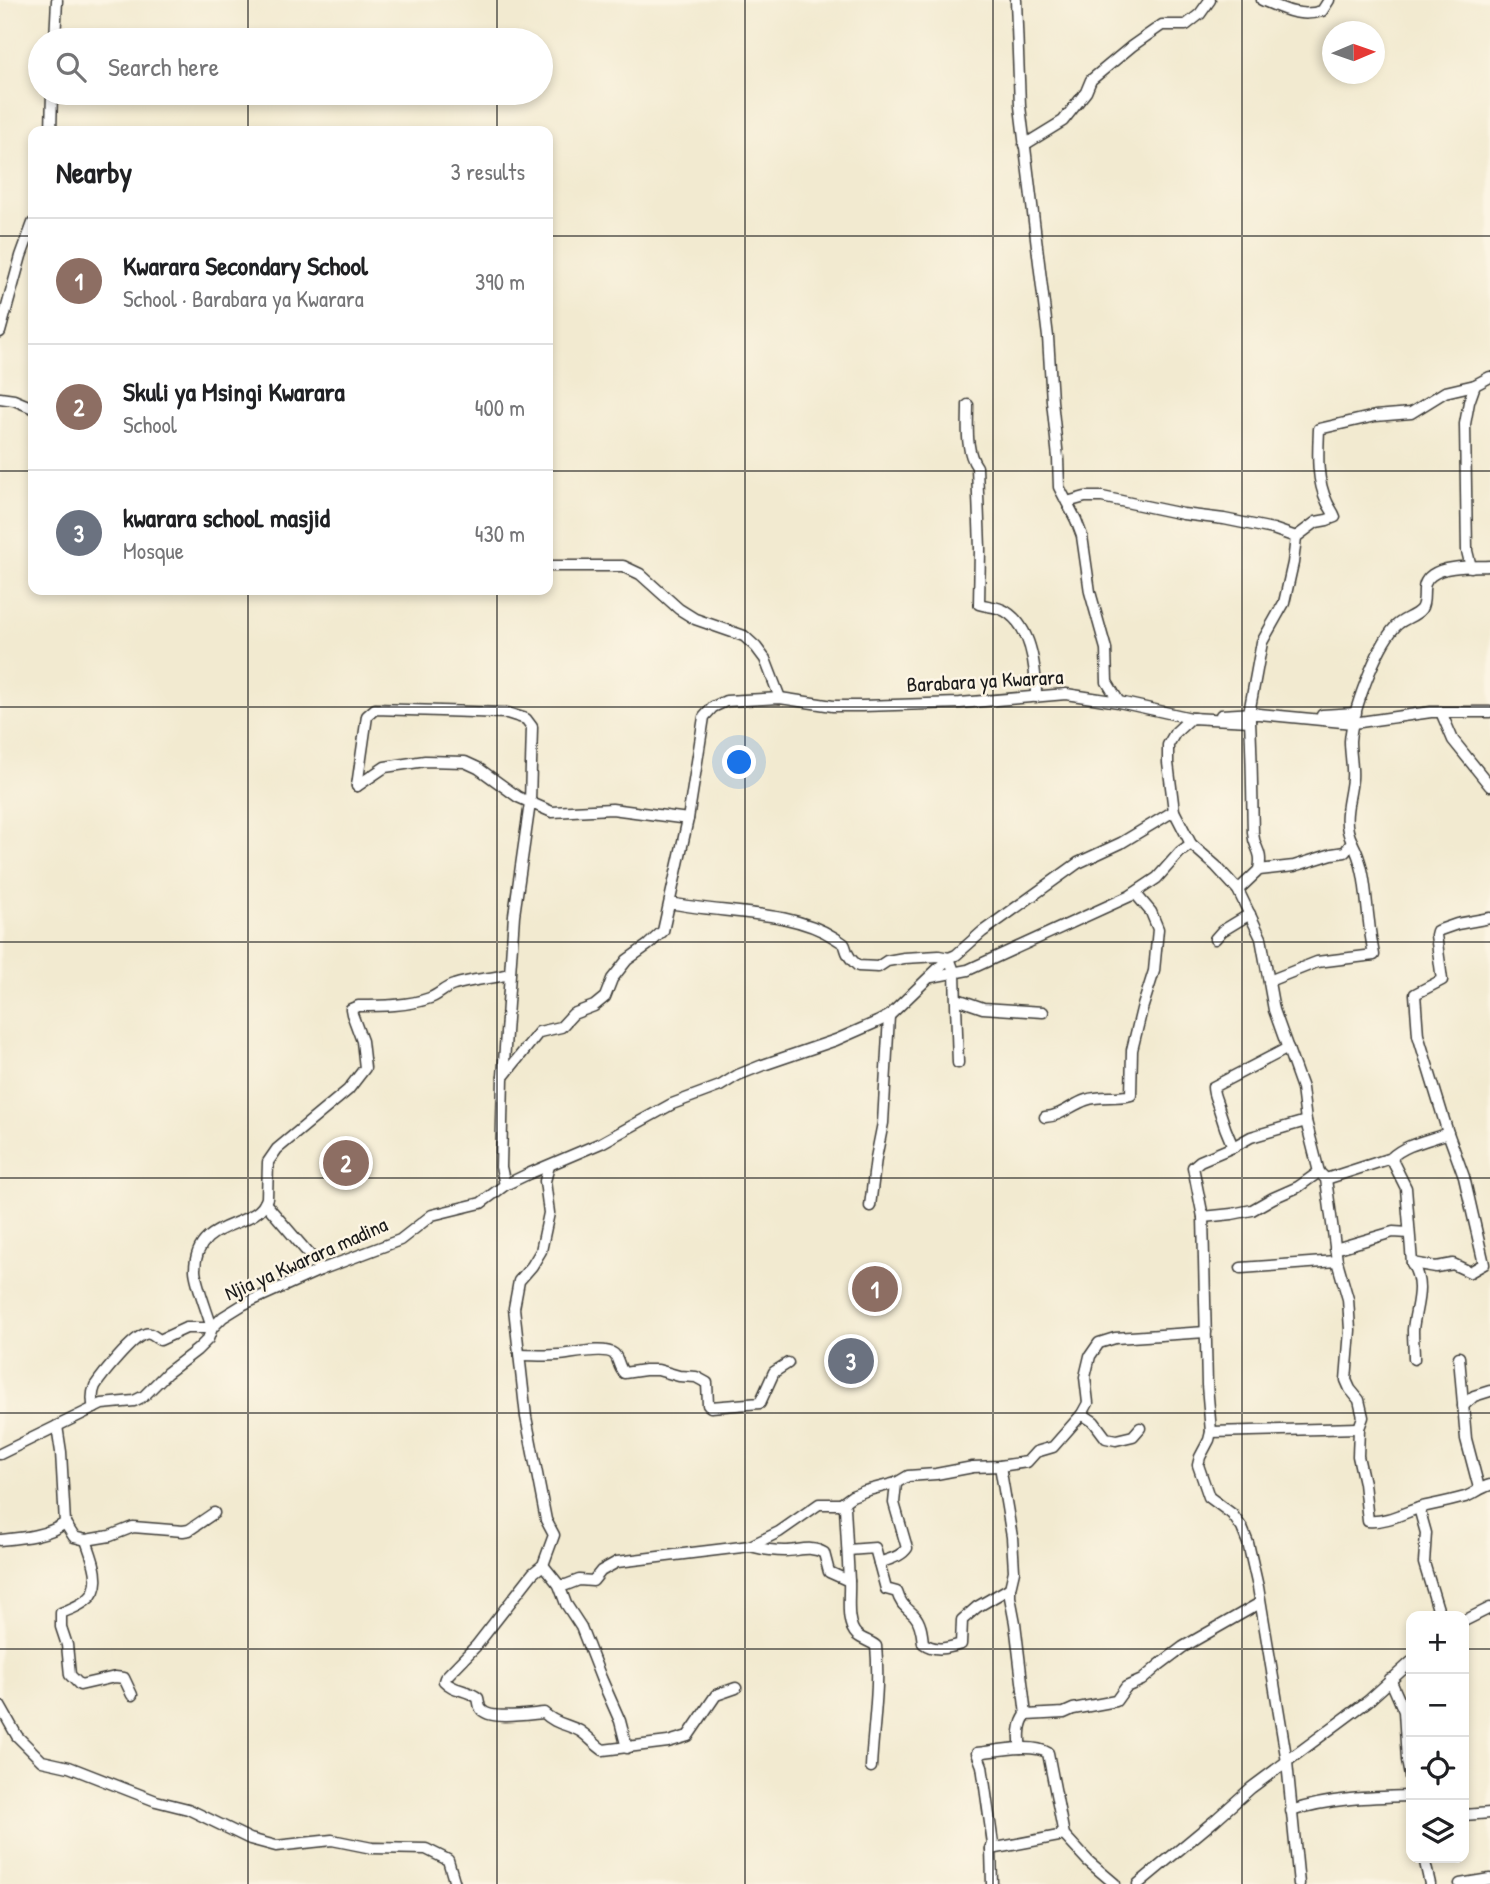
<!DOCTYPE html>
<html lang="en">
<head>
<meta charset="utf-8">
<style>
	body { margin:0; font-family:"Patrick Hand",sans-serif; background:#f6f6f6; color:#202124 }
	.controls { position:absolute; right:21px; bottom:21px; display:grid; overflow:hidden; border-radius:14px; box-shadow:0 4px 10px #0003 }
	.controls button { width:63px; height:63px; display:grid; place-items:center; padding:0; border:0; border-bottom:2px solid #e0e0e0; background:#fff; color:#202124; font:35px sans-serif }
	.compass { position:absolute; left:1322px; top:21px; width:63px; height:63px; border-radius:50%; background:#fff; box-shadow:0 4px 10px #0003; rotate:88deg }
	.you { position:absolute; left:740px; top:763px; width:24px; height:24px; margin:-18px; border:5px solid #fff; border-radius:50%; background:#1a73e8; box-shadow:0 0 0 10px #1a73e833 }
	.badge { display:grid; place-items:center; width:46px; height:46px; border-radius:50%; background:#ea580c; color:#fff; font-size:23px; font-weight:700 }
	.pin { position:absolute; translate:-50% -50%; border:4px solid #fff; box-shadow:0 2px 7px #0006 }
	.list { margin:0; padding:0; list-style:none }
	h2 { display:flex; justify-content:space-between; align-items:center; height:91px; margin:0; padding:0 28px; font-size:30px }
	h2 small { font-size:23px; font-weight:400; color:#757577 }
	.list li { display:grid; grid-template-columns:46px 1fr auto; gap:21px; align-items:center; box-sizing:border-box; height:126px; padding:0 28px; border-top:2px solid #e0e0e0 }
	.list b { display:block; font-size:26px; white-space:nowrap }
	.list p { margin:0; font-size:23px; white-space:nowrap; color:#757577 }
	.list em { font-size:23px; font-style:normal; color:#757577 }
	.icon { flex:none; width:38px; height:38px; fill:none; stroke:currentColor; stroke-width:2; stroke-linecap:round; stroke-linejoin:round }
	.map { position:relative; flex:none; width:1490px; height:1884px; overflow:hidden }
	.search { position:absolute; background:#fff; box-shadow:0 4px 10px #0003; left:28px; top:28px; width:525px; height:77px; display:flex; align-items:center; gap:18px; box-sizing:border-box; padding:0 24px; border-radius:38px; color:#757577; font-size:26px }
	.panel { position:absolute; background:#fff; box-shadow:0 4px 10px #0003; left:28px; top:126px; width:525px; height:469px; border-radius:14px }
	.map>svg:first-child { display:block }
</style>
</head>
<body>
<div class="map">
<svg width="1490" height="1884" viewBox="0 0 1490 1884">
	<rect width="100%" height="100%" fill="#fcf5e5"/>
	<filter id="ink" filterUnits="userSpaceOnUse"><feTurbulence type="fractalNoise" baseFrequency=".0143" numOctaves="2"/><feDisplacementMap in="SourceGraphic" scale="14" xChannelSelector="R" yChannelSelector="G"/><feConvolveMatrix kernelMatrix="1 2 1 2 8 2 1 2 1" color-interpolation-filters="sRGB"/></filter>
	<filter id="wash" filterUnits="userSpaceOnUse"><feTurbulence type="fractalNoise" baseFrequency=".00686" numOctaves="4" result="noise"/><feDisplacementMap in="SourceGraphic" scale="28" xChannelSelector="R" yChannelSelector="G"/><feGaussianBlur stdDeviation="1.57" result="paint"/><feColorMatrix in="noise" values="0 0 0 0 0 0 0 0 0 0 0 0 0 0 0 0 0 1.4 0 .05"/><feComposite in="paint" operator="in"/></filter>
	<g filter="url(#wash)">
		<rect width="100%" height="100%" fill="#f2ead0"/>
	</g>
	<g filter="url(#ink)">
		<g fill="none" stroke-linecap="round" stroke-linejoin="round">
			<g stroke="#3c3b37" stroke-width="13">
				<g id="street">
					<polyline points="1016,0 1020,106 1048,337 1052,401 1058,458 1059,487 1076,520 1082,536 1090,592 1106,649 1107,682 1119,702"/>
					<path d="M1262 0C1283 9 1299 18 1322 11L1329 0"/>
					<polyline points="55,40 57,0"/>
					<polyline points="51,131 52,93"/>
					<polyline points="1024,145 1063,121 1086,92 1091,80 1132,46 1162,25 1186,25 1200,14 1210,0"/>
					<polyline points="0,332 21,256 33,223"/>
					<polyline points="0,398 14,400 33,408"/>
					<path d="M968 405C968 426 965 450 977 467L980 549 979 604C988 607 996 606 1005 611 1032 627 1036 668 1036 697"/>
					<polyline points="1067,502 1085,497 1102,497 1183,514 1224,519 1273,529 1296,537"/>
					<polyline points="548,566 623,566 640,574 679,609 695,619 744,636 756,647 765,659 780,698"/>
					<polyline points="1471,567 1467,551 1465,424 1469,402 1475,385 1490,377"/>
					<polyline points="1441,712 1453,740 1490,786"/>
					<path d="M1490 712H1431L1353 723 1249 713 1250 721 1191 718 1175 733 1168 745V763L1174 811 1191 844 1216 866 1238 890 1261 938 1274 1010 1302 1088 1306 1121 1319 1172 1326 1179 1337 1261 1348 1299 1350 1330 1346 1380 1350 1389 1359 1400 1363 1417 1359 1428 1358 1456 1364 1483 1368 1521C1386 1523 1405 1512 1422 1507 1436 1504 1451 1501 1465 1497 1474 1494 1480 1488 1490 1485"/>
					<path d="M1249 713 1262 642 1284 603 1293 563 1296 537 1316 522 1327 520 1335 517C1333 511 1329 507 1327 502 1316 479 1318 453 1319 429L1375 416 1411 413 1445 392 1475 385"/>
					<polyline points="1221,715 1255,713"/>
					<polyline points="1322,715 1356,713"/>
					<path d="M1250 721C1252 759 1252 796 1253 833 1254 850 1263 849 1259 870"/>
					<polyline points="357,786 367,716 375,709 507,713 526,719 532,727 530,803 514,915 503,1077 501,1167 505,1185"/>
					<polyline points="357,786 385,767 425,761 465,762 478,768 518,797 552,812 612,809 688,819"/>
					<path d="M1238 890 1259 870 1294 866 1332 854 1345 852 1352 842C1341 820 1350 801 1352 779 1353 766 1350 754 1350 741 1352 712 1376 648 1395 627 1401 619 1415 617 1421 609 1428 597 1418 585 1432 575 1445 565 1474 567 1490 566"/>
					<path d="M670 903C721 914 791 909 835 938 835 938 843 943 844 944 846 947 846 951 848 954 850 959 854 962 858 966L878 967 887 961 904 958 939 956 949 958 955 974 958 1063"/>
					<polyline points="1215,939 1222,931 1250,914"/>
					<polyline points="931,977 968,970 1130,896 1157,878 1180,852 1191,844"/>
					<path d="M1269 981 1317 962 1374 955C1372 944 1370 933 1369 922 1365 893 1366 869 1352 842"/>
					<polyline points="957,999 983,1008 1043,1012"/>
					<polyline points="503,1077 539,1032 561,1027 573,1014 594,1006 605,997 612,979 627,960 648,945 663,931 688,819 704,717 713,707 726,701 780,698 833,706 862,706 960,703 1066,694 1119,702 1191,718 1195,718"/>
					<path d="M1045 1117C1062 1116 1071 1105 1086 1100 1101 1095 1117 1099 1131 1095L1132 1050 1142 1009 1154 971 1158 929 1151 912 1135 893"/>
					<path d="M1233 1147C1227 1134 1223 1123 1219 1109 1217 1101 1213 1095 1213 1087L1288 1048"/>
					<path d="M1391 1158 1406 1188 1412 1263C1426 1287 1415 1306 1413 1330 1413 1340 1414 1350 1414 1359"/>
					<path d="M549 1166 545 1181 549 1213 541 1251 532 1266 519 1281 514 1308 526 1417 546 1520 554 1535 543 1565 533 1573 476 1646 445 1678 444 1681C453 1691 467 1689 478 1698 479 1701 479 1707 481 1709 489 1721 530 1714 544 1713 555 1724 567 1724 580 1731 588 1736 594 1744 603 1750L668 1742 688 1736 716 1695 736 1688"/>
					<path d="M1326 1179 1391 1158C1405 1144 1430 1140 1448 1133L1418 1035 1415 994 1442 980 1436 935 1437 931 1457 924 1490 918"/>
					<polyline points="265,1203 315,1261 320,1270"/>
					<polyline points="870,1206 876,1158 883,1123 889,1016"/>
					<polyline points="1203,1217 1232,1214 1252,1210 1273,1198 1298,1187 1319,1172"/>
					<polyline points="1335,1249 1393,1232 1409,1233"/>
					<polyline points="1412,1263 1436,1267 1453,1264 1470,1272 1484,1264 1464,1177 1448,1133"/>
					<polyline points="1241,1268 1337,1261"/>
					<path d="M520 1355C533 1355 546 1356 559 1355 572 1354 604 1346 614 1354 619 1359 618 1367 624 1373L645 1370H658L679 1376 696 1377 707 1383 708 1405 711 1407 760 1403 774 1372 788 1363"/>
					<polyline points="1459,1357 1466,1439 1479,1488"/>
					<polyline points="1463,1406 1474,1396 1490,1391"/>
					<path d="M94 1408C92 1401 92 1393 95 1386 102 1375 133 1337 145 1334 150 1332 156 1338 160 1340L186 1328H212C208 1314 195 1281 195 1270 195 1216 258 1231 267 1198L268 1162 277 1149 348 1090 365 1068 362 1041 352 1014 351 1009 358 1006C381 1006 408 1006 430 998 439 995 445 987 454 985 472 979 491 979 509 974"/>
					<polyline points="1082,1414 1094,1422 1106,1438 1116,1440 1133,1436 1140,1428"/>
					<polyline points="1211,1432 1359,1428"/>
					<polyline points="0,1454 102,1404 134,1401 144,1396 167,1373 197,1350 208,1339 212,1328 223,1317 244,1304 320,1270 400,1240 432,1215 481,1203 505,1185 528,1174 601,1143 672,1104 720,1086 738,1075 763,1065 836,1040 877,1022 889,1016 949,958 956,955 982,932 1078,863 1121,843 1174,811"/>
					<path d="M1000 1466 1012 1537 1014 1571 1010 1588V1597L1015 1623 1026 1715C1019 1723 1019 1738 1021 1748"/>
					<polyline points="840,1504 845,1507 849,1581"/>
					<polyline points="1419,1508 1426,1533 1424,1563 1440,1616"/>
					<polyline points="65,1523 74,1537 86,1540 110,1536 133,1527 183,1531 189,1530 214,1513"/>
					<path d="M0 1540C22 1538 47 1536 65 1523L61 1452 57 1426"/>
					<path d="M86 1540C91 1555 103 1581 91 1596 84 1604 71 1609 61 1613V1627L67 1645 70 1675 80 1685 115 1677 124 1678 132 1695"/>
					<path d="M750 1546C761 1549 772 1551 785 1551 798 1551 812 1545 824 1553L829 1572 849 1581C850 1596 845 1624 857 1635 863 1640 870 1641 876 1646 880 1686 873 1727 871 1767"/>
					<path d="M848 1550 875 1548 886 1589 897 1592C901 1605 905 1606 914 1615 921 1622 922 1634 923 1643 935 1652 948 1648 961 1644L962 1620 977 1607 1010 1588"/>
					<path d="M879 1563C889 1559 901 1557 907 1548L894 1503 896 1483"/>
					<polyline points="543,1565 559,1585 566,1604 581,1627 601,1678 620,1721 627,1748"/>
					<polyline points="559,1585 566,1585 579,1580 593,1581 601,1571 617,1562 750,1546 779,1532 819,1504 841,1504 852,1496 865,1491 896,1483 908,1476 936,1474 973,1467 1000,1466 1027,1462 1036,1452 1053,1447 1082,1414 1088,1403 1085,1377 1090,1356 1099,1343 1115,1338 1206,1332"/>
					<polyline points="1464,1621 1490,1608"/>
					<polyline points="1390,1679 1404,1711 1407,1760 1411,1782"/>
					<polyline points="0,1706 17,1736 42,1761 69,1767 156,1801 188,1809 250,1839 276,1846 332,1840 372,1848 426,1849 448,1860 455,1884"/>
					<polyline points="1026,1715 1064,1713 1073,1709 1116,1701 1126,1687 1142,1680 1159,1665 1183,1647 1260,1603"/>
					<path d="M1291 1811C1330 1798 1371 1797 1411 1796"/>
					<polyline points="1464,1815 1490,1813"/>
					<polyline points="991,1849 1064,1835"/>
					<polyline points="1424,1858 1430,1884"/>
					<path d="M992 1884 991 1849 993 1844 982 1766 977 1753C996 1751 1033 1743 1048 1753L1064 1835 1088 1861 1115 1884"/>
					<polyline points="1138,1884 1214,1821 1251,1788 1368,1701 1411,1662"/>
					<polyline points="1299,1884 1287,1762 1258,1587 1248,1543 1242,1528 1232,1514 1209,1497 1198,1465 1200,1457 1209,1440 1211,1432 1207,1385 1203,1217 1193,1167 1200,1161 1233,1147 1251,1137 1306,1121"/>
					<polyline points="1460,1884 1490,1879"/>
				</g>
			</g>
			<use href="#street" stroke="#fff" stroke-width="10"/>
		</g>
	</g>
	<path fill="none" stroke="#1c1c1c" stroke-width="2" stroke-opacity="0.55" d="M248 0V40M497 0V40M745 0V1884M993 0V1884M1242 0V1884M248 93V131M497 93V131M0 236H33M548 236H1490M0 471H33M548 471H1490M248 590V1884M497 590V1884M0 707H1490M0 942H1490M0 1178H1490M0 1413H1490M0 1649H1411M1464 1649H1490"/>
	<g text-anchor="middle" stroke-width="5" stroke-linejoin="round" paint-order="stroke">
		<g font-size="21" fill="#1c1c1c" stroke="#fcf5e5">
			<text transform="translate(985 681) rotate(-3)" y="7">Barabara ya Kwarara</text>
			<text transform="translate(306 1259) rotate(-24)" y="7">Njia ya Kwarara madina</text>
		</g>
	</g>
</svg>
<div class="controls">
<button>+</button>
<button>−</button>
<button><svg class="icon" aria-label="locate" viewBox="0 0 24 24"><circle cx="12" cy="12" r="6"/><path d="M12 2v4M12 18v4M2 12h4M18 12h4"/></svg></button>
<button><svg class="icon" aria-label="layers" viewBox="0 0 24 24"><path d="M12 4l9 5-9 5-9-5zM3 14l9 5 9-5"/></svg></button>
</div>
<svg class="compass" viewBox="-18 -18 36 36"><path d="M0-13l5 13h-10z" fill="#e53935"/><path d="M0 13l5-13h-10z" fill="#757577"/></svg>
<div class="you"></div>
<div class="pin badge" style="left:875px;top:1289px;background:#8d6e63">1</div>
<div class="pin badge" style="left:346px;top:1163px;background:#8d6e63">2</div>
<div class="pin badge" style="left:851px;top:1361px;background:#6b7280">3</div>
<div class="search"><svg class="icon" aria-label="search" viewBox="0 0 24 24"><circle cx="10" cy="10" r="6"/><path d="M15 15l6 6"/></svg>Search here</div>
<section class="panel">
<h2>Nearby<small>3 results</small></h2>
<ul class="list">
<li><span class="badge" style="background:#8d6e63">1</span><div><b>Kwarara Secondary School</b><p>School · Barabara ya Kwarara</p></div><em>390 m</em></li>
<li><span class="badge" style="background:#8d6e63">2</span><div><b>Skuli ya Msingi Kwarara</b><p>School</p></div><em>400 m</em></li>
<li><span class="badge" style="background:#6b7280">3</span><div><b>kwarara schooL masjid</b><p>Mosque</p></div><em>430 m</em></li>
</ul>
</section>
</div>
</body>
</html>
